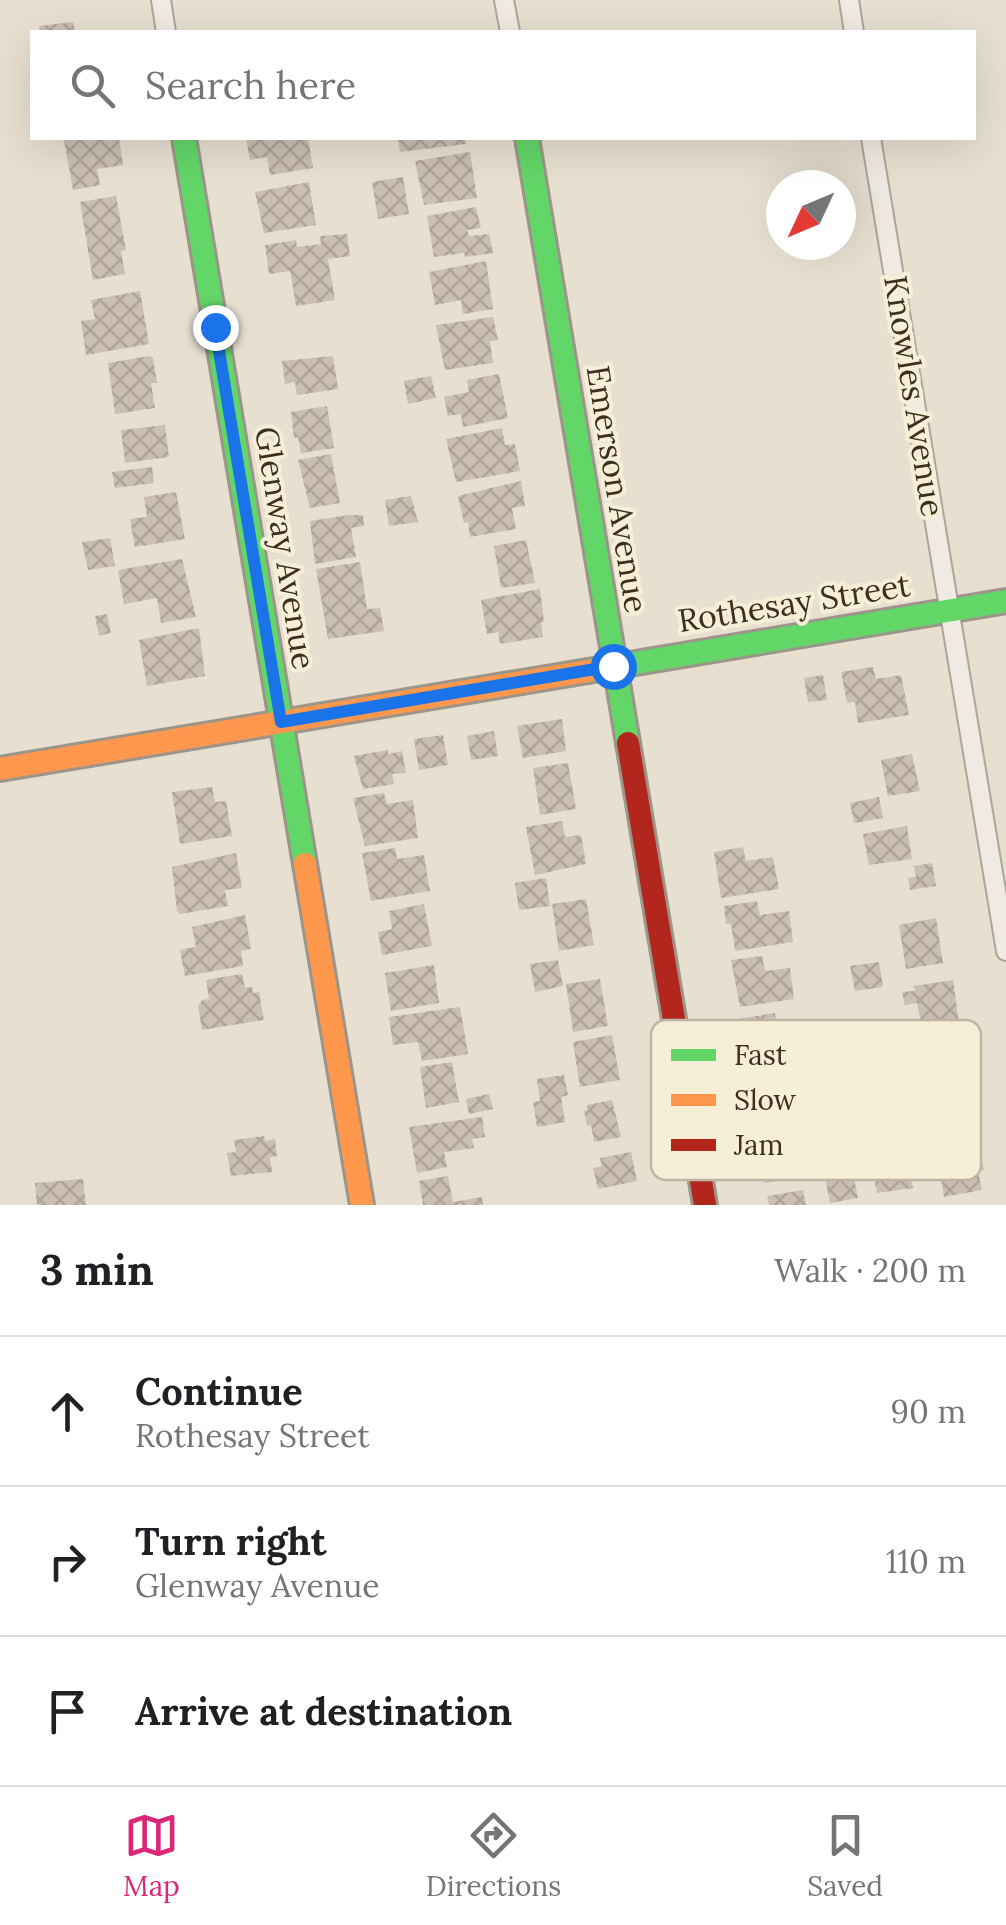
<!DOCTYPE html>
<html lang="en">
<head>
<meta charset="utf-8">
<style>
	body { margin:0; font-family:Lora,serif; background:#f6f6f6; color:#202124 }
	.compass { position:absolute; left:766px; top:170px; width:90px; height:90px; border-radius:50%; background:#fff; box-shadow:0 10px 40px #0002; rotate:226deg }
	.stop { position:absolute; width:30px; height:30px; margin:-22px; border:8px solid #1a73e8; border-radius:50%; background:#fff }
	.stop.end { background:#1a73e8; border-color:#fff; box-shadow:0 2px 10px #0008 }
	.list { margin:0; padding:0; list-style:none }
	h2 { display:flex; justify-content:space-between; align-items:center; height:130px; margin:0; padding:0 40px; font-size:42px }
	h2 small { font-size:32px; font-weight:400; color:#757577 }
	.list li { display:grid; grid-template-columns:65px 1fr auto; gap:30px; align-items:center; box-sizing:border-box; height:150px; padding:0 40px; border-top:2px solid #e0e0e0 }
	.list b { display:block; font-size:38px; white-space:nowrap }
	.list p { margin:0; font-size:32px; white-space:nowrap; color:#757577 }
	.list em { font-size:32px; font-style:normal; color:#757577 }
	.icon { flex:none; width:55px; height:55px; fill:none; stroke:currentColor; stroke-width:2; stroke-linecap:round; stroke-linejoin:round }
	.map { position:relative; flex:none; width:1006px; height:1205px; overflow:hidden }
	.search { position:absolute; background:#fff; box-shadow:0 10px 40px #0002; left:30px; right:30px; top:30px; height:110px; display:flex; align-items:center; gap:25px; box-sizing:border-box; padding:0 35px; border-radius:0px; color:#757577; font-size:38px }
	.sheet { height:580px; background:#fff }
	nav { display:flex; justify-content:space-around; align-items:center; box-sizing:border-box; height:140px; border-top:2px solid #e0e0e0; background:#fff; font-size:28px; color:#757577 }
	nav a { display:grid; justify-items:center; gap:5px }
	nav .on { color:#db2777 }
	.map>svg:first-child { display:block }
</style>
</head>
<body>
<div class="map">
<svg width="1006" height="1205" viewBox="0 0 1006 1205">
	<defs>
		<pattern id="building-cross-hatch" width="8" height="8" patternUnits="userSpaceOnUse" patternTransform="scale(2.5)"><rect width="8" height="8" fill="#cbbfb2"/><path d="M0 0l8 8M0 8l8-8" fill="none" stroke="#afa499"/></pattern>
	</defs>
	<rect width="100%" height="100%" fill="#e7e0d1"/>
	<g fill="url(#building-cross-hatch)">
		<polygon points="73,22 75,32 40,32 39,26"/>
		<polygon points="78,138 119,138 123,165 97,169 100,185 73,190 64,140"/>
		<polygon points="246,138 308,138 313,168 270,175 267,157 250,160"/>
		<polygon points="398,138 465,138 466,144 400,152"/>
		<polygon points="470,152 477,198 424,205 415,161"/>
		<polygon points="403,177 409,214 378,219 372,182"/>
		<polygon points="309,182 316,225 264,233 255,192"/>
		<polygon points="116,196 126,250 121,251 125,274 93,280 80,202"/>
		<polygon points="476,207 481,228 467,230 469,236 489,234 493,253 465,257 464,253 434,257 427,216"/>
		<polygon points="347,234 350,256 328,259 335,300 296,306 290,271 269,274 265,245 296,240 297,247 321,244 320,236"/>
		<polygon points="486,261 493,309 463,314 461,300 435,305 429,272"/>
		<polygon points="140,291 149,344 86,355 81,321 95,319 91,300"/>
		<polygon points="493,317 498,340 490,341 493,363 445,370 436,325"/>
		<polygon points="149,356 153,358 157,383 151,383 155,408 115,414 108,363"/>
		<polygon points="333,356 338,389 297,395 295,382 285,384 282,361"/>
		<polygon points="499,374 508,418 463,427 461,414 448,416 444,397 469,392 467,380"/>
		<polygon points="431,376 436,398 408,404 404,381"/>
		<polygon points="327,406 334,448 301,453 298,437 294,438 291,412"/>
		<polygon points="165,425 169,457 125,463 121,430"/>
		<polygon points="502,428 505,445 515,444 520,471 456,482 446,439"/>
		<polygon points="331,454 340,503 310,508 298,460"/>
		<polygon points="152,467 154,483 115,488 112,472"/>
		<polygon points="521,481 525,506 512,508 516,529 470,537 468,522 464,523 458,496"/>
		<polygon points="176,492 185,539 135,547 130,519 147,517 144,497"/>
		<polygon points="411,496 418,522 389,526 385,500"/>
		<polygon points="349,515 363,515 364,526 351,528 356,557 315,564 310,521"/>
		<polygon points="110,538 115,566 88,570 82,542"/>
		<polygon points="526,540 535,583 501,588 494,546"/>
		<polygon points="182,559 196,617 161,623 157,598 124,604 118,570"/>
		<polygon points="360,562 367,609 380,608 384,631 328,639 316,569"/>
		<polygon points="540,589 544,621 541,622 543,637 500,644 498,632 487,634 481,600"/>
		<polygon points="107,614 111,633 99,636 95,616"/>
		<polygon points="199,628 205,676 147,686 139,640"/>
		<polygon points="873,667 876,679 901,675 909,715 858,723 855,702 847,703 841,672"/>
		<polygon points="823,675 827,700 808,702 804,678"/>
		<polygon points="562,719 566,751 523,758 517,726"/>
		<polygon points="494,731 498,756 471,760 467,736"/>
		<polygon points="443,735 448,765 419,770 414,739"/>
		<polygon points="388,750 388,754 402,751 406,773 392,774 394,784 363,789 354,756"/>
		<polygon points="912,754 920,791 888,796 881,760"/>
		<polygon points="568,763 576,809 540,815 533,768"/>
		<polygon points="212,787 215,802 226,801 232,836 180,844 172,792"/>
		<polygon points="384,793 387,804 413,800 418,838 365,846 353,798"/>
		<polygon points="879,797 883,818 854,823 850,803"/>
		<polygon points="562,821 565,837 581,835 586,864 535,875 526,827"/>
		<polygon points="907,826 912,859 869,865 863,834"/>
		<polygon points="743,847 746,861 773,857 779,889 721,898 714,852"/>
		<polygon points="395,848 397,859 424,855 430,891 371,901 362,853"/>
		<polygon points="236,853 242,888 225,890 228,906 180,914 177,911 172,867"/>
		<polygon points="932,863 936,886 910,890 908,878 916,877 914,866"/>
		<polygon points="546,878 550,906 519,910 515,883"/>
		<polygon points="586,899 594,945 559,951 552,904"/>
		<polygon points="757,901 760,915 789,911 793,942 735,951 731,924 726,924 724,906"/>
		<polygon points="424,904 432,946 382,955 378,932 392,929 389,911"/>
		<polygon points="245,915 251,949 241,951 243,966 185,976 180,950 196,947 192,927"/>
		<polygon points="936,918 943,963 906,969 899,925"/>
		<polygon points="762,956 765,971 790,968 794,999 740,1007 731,960"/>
		<polygon points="558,960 563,986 535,992 530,964"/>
		<polygon points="879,962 883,987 855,991 850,966"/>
		<polygon points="434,965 439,1003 391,1011 385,973"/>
		<polygon points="242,974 245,988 252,987 253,993 259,992 264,1020 202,1030 198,1006 202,1000 209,999 206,980"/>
		<polygon points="600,979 608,1026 573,1032 566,984"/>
		<polygon points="953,980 959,1022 922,1029 917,1003 905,1005 902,992 915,991 914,986"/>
		<polygon points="460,1007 468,1054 422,1061 418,1042 393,1045 389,1017"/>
		<polygon points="775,1013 782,1055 746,1061 738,1019"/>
		<polygon points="612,1035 620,1080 580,1087 573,1042"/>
		<polygon points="452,1062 459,1102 426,1108 420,1067"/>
		<polygon points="564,1075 568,1095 561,1097 565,1122 537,1127 533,1102 540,1101 537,1079"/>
		<polygon points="489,1094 493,1109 469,1114 466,1099"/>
		<polygon points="612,1100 621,1137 594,1142 591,1125 587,1126 584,1111 588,1110 587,1105"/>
		<polygon points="813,1113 819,1149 801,1152 804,1170 793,1172 795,1179 764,1183 759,1123"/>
		<polygon points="482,1117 485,1137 472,1139 474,1148 444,1152 447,1167 417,1173 409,1127"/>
		<polygon points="264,1136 265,1141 275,1139 277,1156 270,1157 272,1172 231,1176 227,1153 236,1152 234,1140"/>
		<polygon points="979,1149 984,1170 978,1171 982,1190 944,1197 937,1156"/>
		<polygon points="631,1152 637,1181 598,1189 593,1168 602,1166 600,1158"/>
		<polygon points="905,1152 913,1188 877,1193 870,1158"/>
		<polygon points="853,1173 858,1198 830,1203 825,1177"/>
		<polygon points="448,1176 453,1202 482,1197 483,1205 423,1205 419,1181"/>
		<polygon points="83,1179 86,1205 37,1205 35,1183"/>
		<polygon points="803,1190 806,1205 769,1205 767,1196"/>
	</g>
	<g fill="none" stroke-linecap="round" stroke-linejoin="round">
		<g stroke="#ada599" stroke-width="22">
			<g id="street">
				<polyline points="161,0 166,32"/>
				<polyline points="504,0 510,32"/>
				<polyline points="849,0 854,32"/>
				<polyline points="871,138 1006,951"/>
			</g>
		</g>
		<g stroke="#9c958a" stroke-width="28">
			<g id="fast">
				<polyline points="184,138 305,864"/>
				<polyline points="527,138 628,743"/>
				<polyline points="588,671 1006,601"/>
			</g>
		</g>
		<g stroke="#9c958a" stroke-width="28">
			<g id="slow">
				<polyline points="0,769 588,671"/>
				<polyline points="305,864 362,1205"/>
			</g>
		</g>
		<g stroke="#9c958a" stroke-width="28">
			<polyline id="jam" points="628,743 705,1205"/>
		</g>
		<use href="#street" stroke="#efebe3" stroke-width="18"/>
		<use href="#fast" stroke="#63d668" stroke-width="22"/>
		<use href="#slow" stroke="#ff974d" stroke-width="22"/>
		<use href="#jam" stroke="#b3261e" stroke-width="22"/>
	</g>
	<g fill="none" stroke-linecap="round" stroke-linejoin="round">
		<polyline stroke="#1a73e8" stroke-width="12" points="215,327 281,722 613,666"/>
	</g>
	<g text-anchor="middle" stroke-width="8" stroke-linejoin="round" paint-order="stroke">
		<g font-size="32" fill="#3d2e20" stroke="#f7eed8">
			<text transform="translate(914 396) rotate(81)" y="11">Knowles Avenue</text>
			<text transform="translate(617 489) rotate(81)" y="11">Emerson Avenue</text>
			<text transform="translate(285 548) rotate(81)" y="11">Glenway Avenue</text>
			<text transform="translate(794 603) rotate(-9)" y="11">Rothesay Street</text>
		</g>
	</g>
	<rect x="651" y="1020" width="330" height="160" rx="15" fill="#f7eed8" stroke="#bfb4a1" stroke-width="2.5"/>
	<rect x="671" y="1049" width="45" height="12" fill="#63d668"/>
	<rect x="671" y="1094" width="45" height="12" fill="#ff974d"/>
	<rect x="671" y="1139" width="45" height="12" fill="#b3261e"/>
	<g font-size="28" fill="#3d2e20">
		<text x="734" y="1065">Fast</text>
		<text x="734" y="1110">Slow</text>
		<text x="734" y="1155">Jam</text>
	</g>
</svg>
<svg class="compass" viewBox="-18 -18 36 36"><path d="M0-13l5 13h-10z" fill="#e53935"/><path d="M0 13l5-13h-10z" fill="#757577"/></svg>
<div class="stop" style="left:613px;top:666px"></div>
<div class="stop end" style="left:215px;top:327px"></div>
<div class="search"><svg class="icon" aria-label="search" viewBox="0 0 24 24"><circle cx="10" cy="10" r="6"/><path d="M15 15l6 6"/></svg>Search here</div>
</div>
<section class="sheet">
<h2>3 min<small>Walk · 200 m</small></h2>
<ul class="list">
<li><svg class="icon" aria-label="ahead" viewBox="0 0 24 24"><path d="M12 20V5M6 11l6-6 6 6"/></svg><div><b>Continue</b><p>Rothesay Street</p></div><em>90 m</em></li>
<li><svg class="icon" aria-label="right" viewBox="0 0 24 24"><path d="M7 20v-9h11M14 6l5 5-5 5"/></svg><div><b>Turn right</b><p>Glenway Avenue</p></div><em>110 m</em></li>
<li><svg class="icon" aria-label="arrive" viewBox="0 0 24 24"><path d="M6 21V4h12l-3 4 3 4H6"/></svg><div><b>Arrive at destination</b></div></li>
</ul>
</section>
<nav>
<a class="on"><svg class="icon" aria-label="map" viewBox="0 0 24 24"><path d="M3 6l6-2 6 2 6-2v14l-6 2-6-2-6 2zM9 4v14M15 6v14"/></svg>Map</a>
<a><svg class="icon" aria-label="directions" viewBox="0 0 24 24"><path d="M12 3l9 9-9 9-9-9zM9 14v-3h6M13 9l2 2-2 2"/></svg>Directions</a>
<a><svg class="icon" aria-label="saved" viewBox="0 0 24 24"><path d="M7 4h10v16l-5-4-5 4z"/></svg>Saved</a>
</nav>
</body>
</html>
